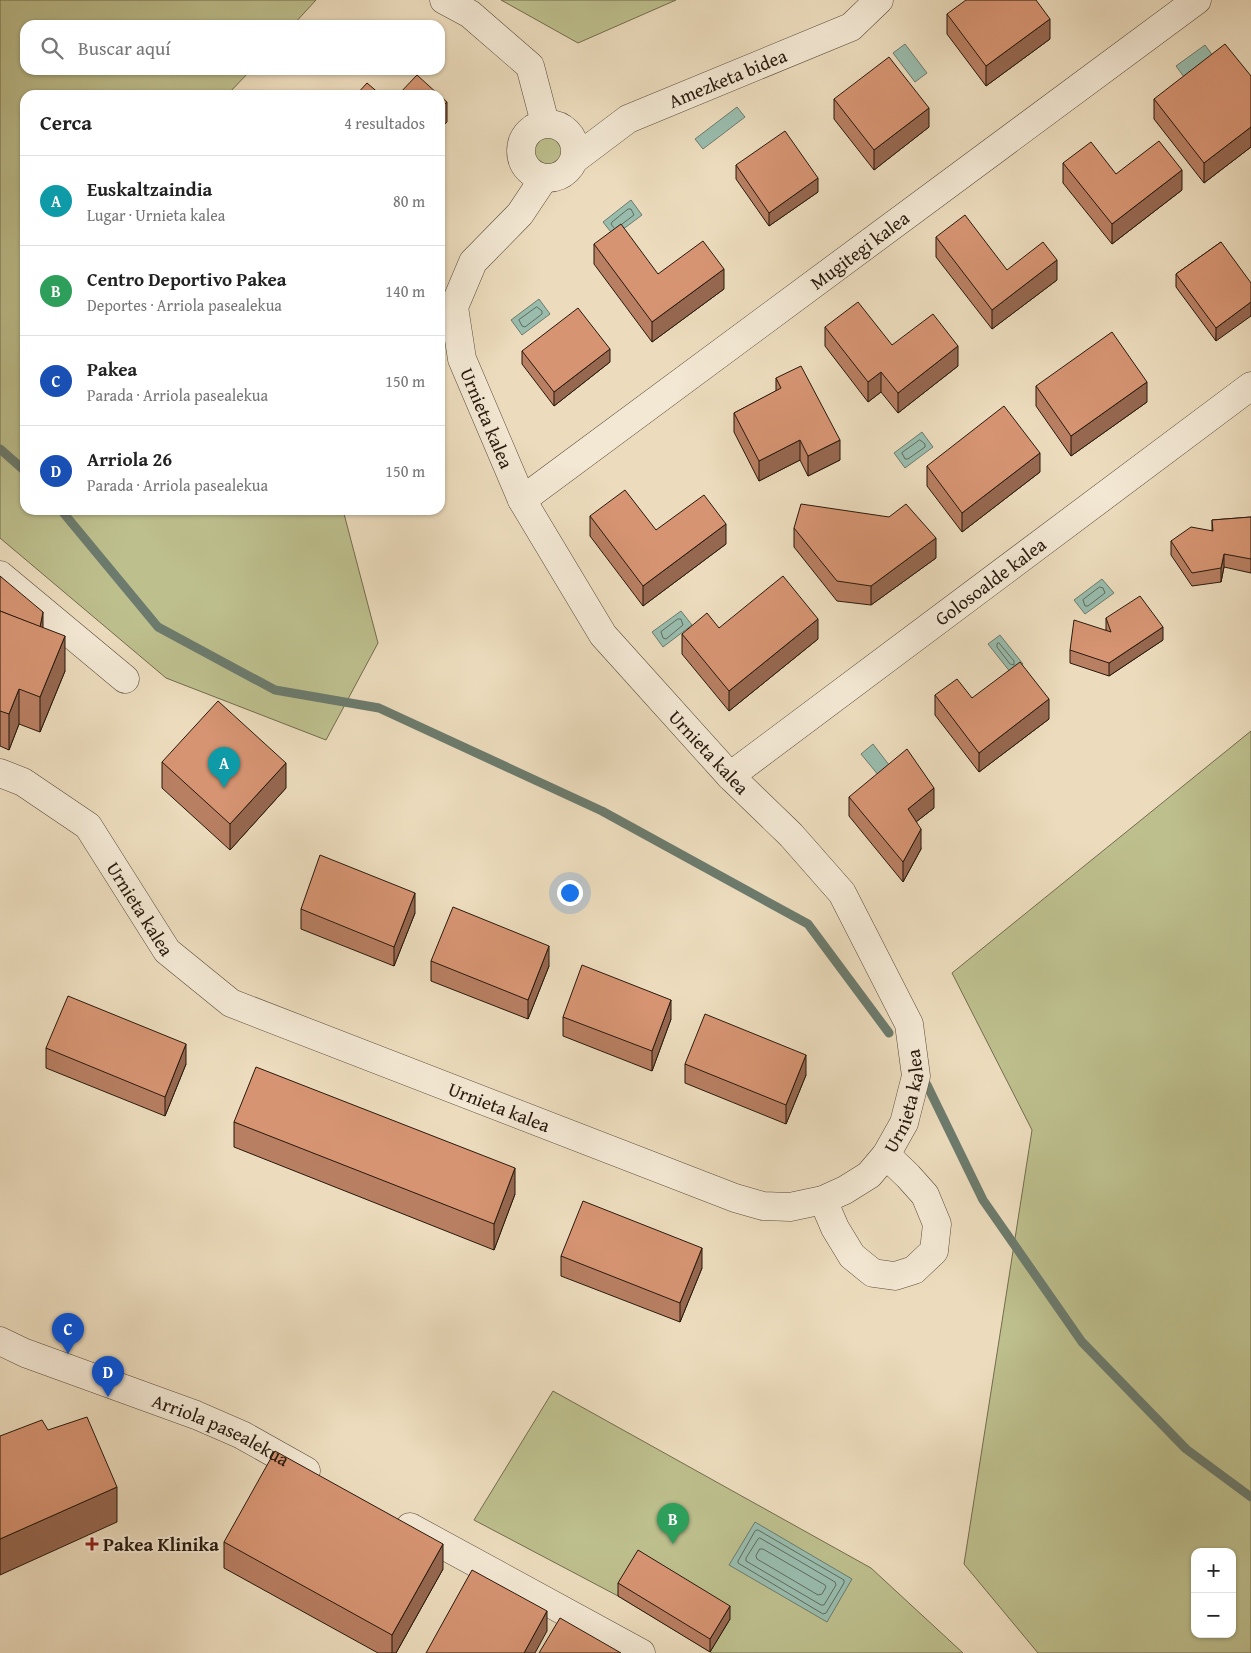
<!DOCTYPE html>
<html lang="es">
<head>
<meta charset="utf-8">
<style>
	body { margin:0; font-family:"Gentium Book Plus",serif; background:#f2f2f2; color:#222 }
	.controls { position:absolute; right:15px; bottom:15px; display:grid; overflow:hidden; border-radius:10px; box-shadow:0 1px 4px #0004 }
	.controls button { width:45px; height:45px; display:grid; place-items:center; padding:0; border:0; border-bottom:1px solid #e0e0e0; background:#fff; color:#222; font:25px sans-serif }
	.you { position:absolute; left:569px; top:892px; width:18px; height:18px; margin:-12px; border:4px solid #fff; border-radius:50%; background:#1a73e8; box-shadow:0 0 0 8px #1a73e833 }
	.badge { display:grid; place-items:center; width:32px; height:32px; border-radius:50%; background:#7c3aed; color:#fff; font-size:16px; font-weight:700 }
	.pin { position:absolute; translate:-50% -41px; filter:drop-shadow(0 1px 2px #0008) }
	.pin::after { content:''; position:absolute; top:26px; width:18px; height:15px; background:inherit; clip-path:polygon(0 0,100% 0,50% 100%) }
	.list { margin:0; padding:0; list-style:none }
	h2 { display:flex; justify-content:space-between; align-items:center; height:65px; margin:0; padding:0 20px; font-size:21px }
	h2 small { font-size:16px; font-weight:400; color:#767676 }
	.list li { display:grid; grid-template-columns:32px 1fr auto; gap:15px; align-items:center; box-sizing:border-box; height:90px; padding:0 20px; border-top:1px solid #e0e0e0 }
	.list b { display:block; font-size:19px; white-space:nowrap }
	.list p { margin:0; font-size:16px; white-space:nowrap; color:#767676 }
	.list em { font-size:16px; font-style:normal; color:#767676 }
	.icon { flex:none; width:28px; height:28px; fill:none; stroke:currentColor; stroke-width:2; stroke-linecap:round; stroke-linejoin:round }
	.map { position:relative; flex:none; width:1251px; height:1653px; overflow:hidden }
	.search { position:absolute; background:#fff; box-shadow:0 1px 4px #0004; left:20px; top:20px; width:425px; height:55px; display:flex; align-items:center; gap:12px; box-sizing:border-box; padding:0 18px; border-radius:15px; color:#767676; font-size:19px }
	.panel { position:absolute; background:#fff; box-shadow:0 1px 4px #0004; left:20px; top:90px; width:425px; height:425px; border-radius:15px }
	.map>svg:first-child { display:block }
</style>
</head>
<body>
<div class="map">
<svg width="1251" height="1653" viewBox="0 0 1251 1653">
	<rect width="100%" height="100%" fill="#ecdcbd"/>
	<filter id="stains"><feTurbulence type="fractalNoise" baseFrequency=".004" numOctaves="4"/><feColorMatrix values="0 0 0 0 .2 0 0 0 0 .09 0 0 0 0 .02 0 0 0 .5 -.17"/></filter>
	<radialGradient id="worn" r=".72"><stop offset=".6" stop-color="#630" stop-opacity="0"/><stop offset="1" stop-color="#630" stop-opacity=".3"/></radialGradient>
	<g fill="#bdbf8d" stroke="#726c4d" fill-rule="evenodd">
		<polygon points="0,0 316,0 293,25 25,25 25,70 251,70 227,95 25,95 25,510 343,510 378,643 326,740 166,678 0,538"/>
		<polygon points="501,0 676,0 578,43"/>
		<circle cx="547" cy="151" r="19"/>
		<path d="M1251 731V1653H1038L964 1564 1032 1130 952 973ZM1195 1552H1232V1634H1195Z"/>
		<polygon points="553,1391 871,1568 963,1653 712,1653 618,1596 474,1520"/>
	</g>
	<g fill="#99bcad" stroke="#6c7b6d">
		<polygon points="905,44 927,73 915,82 893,53"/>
		<polygon points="1205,45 1216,60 1187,81 1176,66"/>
		<polygon points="737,107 745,117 703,149 695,139"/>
		<polygon points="631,200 642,215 614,236 603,222"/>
		<polygon points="539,299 550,314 522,335 511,320"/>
		<polygon points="922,432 933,447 905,468 894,453"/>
		<polygon points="1102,579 1114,593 1085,614 1074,600"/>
		<polygon points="681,611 692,625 663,647 652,632"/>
		<polygon points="1000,635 1023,664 1011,673 988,644"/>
		<polygon points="873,744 896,774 884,782 861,754"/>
		<polygon points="755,1522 852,1579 827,1622 729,1565"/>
	</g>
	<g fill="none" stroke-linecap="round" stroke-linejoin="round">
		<g stroke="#606a5d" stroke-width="1">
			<polyline points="614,228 611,224 612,222 628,209 631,209 634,215 622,224"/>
			<polygon points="537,307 542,311 542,314 525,327 522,326 519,320"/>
			<polygon points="920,440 925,444 925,447 908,459 905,459 902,453"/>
			<polygon points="1100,587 1103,588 1105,593 1088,606 1085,606 1083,600"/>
			<polygon points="678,619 681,619 683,625 666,639 663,638 661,632"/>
			<polygon points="999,643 1014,661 1014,665 1010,664 997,647 997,644"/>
			<polygon points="758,1530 844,1580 844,1583 826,1613 823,1614 738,1563 738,1561 755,1531"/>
			<polygon points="760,1538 835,1582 836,1585 824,1605 821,1605 746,1561 746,1558 758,1539"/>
			<polygon points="760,1549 763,1549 825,1585 826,1587 822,1594 818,1595 757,1559 756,1556"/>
		</g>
		<g stroke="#6c7b6d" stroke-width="9">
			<polyline points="0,449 25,471"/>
			<polyline points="61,510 158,627 275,690 379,708 602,811 808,924 889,1033"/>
			<polyline points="927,1085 983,1200 1082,1342 1186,1449 1251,1497"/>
		</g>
		<g stroke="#594a39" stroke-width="29">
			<g id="minor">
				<polyline points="444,0 470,14 530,66 545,123"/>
				<circle cx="548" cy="151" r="27"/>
				<path id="s1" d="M575 159 628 119 851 27 879 0"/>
				<path id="s2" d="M522 500 1197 0"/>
				<polyline points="0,575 125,679"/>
				<path id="s3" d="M0 773 23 782 88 826 167 951 231 1003 735 1198 763 1206 790 1207 823 1200 845 1190 869 1175 886 1155 904 1123 916 1076 909 1024 842 893 791 835 730 776 603 635 522 500 462 359 454 307 473 262 520 214 544 178"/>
				<path id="s4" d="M730 776 1251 386"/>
				<polyline points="823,1200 835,1228 852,1256 873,1273 895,1276 914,1270 934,1251 937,1224 925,1195 908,1176 886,1155"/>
				<path id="s5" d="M0 1341 25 1353 196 1415 242 1435 306 1471"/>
				<polyline points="410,1527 641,1653"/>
			</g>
		</g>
		<use href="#minor" stroke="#f3e8d4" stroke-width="28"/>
	</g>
	<g fill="#b87f62" stroke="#28190d">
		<polygon points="947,14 1050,39 986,86 947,34"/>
		<polygon points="1251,76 1251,147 1204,183 1154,119 1154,99"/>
		<polygon points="834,99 929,127 874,170 834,119"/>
		<polygon points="1063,163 1116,174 1182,190 1112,244 1063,183"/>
		<polygon points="736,165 818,192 769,226 736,179"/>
		<polygon points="936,237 1007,270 1057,280 992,329 936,257"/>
		<polygon points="1221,242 1216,341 1176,287 1176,274"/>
		<polygon points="594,244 658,274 724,289 652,342 594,264"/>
		<polygon points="825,327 892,345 958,366 898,413 881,392 868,402 825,346"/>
		<polygon points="522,351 610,362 554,406 522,364"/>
		<polygon points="776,378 840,460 808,476 800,460 759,481 734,432 734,413 776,391"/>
		<polygon points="1036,386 1147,402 1071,456 1036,406"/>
		<polygon points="927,466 1040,472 962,532 927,486"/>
		<polygon points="590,516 656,530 726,544 643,606 590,536"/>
		<polygon points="1251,517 1251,573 1224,567 1221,582 1192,586 1171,555 1171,541 1212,531 1212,520"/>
		<polygon points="794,528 936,558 871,605 837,601 794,547"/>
		<polygon points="0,576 43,628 65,671 40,732 19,724 9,750 0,746"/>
		<polygon points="1106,618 1163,640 1109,676 1070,663 1070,650 1106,630"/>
		<polygon points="719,628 818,639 729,711 682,654 682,634"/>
		<polygon points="935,695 972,698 1049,719 979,772 935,715"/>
		<polygon points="162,762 286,788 230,850 162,788"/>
		<polygon points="849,797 934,808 916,822 921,849 903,882 849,816"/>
		<polygon points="301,909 415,913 394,966 301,929"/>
		<polygon points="431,961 549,966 528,1019 431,981"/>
		<polygon points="563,1017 671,1019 652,1071 563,1036"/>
		<polygon points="46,1048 186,1064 165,1116 46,1068"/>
		<polygon points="685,1064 806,1075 786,1124 685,1083"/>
		<polygon points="234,1122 515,1194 494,1250 234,1147"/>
		<polygon points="561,1256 702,1268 680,1322 561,1276"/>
		<polygon points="224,1542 443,1569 396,1653 378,1653 224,1568"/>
		<polygon points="618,1583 730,1619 710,1652 618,1596"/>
	</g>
	<g fill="#966850" stroke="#28190d">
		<polygon points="1050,19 1050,39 986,86 986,66"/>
		<polygon points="447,102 447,122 440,129 440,109"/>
		<polygon points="929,108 929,127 874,170 874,150"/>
		<polygon points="1251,127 1251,147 1204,183 1204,163"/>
		<polygon points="1182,170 1182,190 1112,244 1112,224"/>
		<polygon points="818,178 818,192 769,226 769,213"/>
		<polygon points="1057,260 1057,280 992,329 992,310"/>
		<polygon points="724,269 724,289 652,342 652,322"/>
		<polygon points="1251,302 1251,316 1216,341 1216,328"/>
		<polygon points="958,346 958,366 898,413 898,393"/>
		<polygon points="610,349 610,362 554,406 554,392"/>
		<polygon points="881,372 881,392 868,402 868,382"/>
		<polygon points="1147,382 1147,402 1071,456 1071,436"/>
		<polygon points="800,440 800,460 759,481 759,461"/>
		<polygon points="840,440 840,460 808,476 808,456"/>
		<polygon points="1040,453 1040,472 962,532 962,513"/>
		<polygon points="726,524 726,544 643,606 643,586"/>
		<polygon points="936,538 936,558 871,605 871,586"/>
		<polygon points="1224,554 1224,567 1221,582 1221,568"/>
		<polygon points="43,612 43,637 38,636"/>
		<polygon points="818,619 818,639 729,711 729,691"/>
		<polygon points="1163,627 1163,640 1109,676 1109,663"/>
		<polygon points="65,636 65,671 40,732 40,697"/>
		<polygon points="19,689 19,724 9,750 9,714"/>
		<polygon points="1049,699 1049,719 979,772 979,753"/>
		<polygon points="286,763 286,788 230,850 230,824"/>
		<polygon points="934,788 934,808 908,828 908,809"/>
		<polygon points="921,829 921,849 903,882 903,862"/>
		<polygon points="415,893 415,913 394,966 394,947"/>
		<polygon points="549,946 549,966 528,1019 528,1000"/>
		<polygon points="671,1000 671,1019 652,1071 652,1051"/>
		<polygon points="186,1044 186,1064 165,1116 165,1097"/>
		<polygon points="806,1055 806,1075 786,1124 786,1105"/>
		<polygon points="515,1168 515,1194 494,1250 494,1224"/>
		<polygon points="702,1248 702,1268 680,1322 680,1303"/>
		<polygon points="117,1487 117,1522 0,1575 0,1539"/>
		<polygon points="443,1544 443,1569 396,1653 392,1653 392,1635"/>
		<polygon points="730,1606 730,1619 710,1652 710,1639"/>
		<polygon points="547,1611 547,1631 535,1653 524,1653"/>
	</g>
	<g fill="#d69472" stroke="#28190d">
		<polygon points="966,0 1036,0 1050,19 986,66 947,14"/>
		<polygon points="1225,44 1251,76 1251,127 1204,163 1154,99"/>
		<polygon points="889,57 929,108 874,150 834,99"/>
		<polygon points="417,75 439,95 398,95"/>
		<polygon points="367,83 381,95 356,95"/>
		<polygon points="440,96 447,102 440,109"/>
		<polygon points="785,131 818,178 769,213 736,165"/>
		<polygon points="1159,141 1182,170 1112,224 1063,163 1091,142 1116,174"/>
		<polygon points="965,215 1007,270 1043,242 1057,260 992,310 936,237"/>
		<polygon points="621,224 658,274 703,241 724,269 652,322 594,244"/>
		<polygon points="1221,242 1251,283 1251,302 1216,328 1176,274"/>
		<polygon points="858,302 892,345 933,314 958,346 898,393 881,372 868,382 825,327"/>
		<polygon points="578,308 610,349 554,392 522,351"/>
		<polygon points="1112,332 1147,382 1071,436 1036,386"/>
		<polygon points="801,366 840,440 808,456 800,440 759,461 734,413 781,388 776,378"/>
		<polygon points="1004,406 1040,453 962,513 927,466"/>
		<polygon points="625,490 656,530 704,495 726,524 643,586 590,516"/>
		<polygon points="801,504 889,517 906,504 936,538 871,586 837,581 794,528"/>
		<polygon points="1251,517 1251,559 1224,554 1221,568 1192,573 1171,541 1191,527 1213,531 1212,520"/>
		<polygon points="0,576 43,612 40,627 0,611"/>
		<polygon points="783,576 818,619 729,691 682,634 707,613 719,628"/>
		<polygon points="1140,596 1163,627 1109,663 1070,650 1074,620 1111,632 1106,618"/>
		<polygon points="0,611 65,636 40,697 19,689 9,714 0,711"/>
		<polygon points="1020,662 1049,699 979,753 935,695 957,679 972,698"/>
		<polygon points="218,701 286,763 230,824 162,762"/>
		<polygon points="907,749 934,788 908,809 921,829 903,862 849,797"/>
		<polygon points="320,855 415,893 394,947 301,909"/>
		<polygon points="453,907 549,946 528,1000 431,961"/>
		<polygon points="582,965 671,1000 652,1051 563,1017"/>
		<polygon points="68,996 186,1044 165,1097 46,1048"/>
		<polygon points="705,1014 806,1055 786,1105 685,1064"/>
		<polygon points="256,1067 515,1168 494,1224 234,1122"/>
		<polygon points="583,1201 702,1248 680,1303 561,1256"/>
		<polygon points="87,1417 117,1487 0,1539 0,1436 42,1420 48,1430"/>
		<polygon points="275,1451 443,1544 392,1635 224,1542"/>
		<polygon points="638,1550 730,1606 710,1639 618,1583"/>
		<polygon points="472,1570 547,1611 524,1653 426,1653"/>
		<polygon points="560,1618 621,1653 539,1653"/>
	</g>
	<path fill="#8f2418" stroke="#f3e8d4" stroke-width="2" d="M89.5 1536.5h5v5h5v5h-5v5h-5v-5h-5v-5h5z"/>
	<g text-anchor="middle" stroke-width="4" stroke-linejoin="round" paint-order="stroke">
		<g font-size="19" fill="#28190d" stroke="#f3e8d4">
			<text dy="7" stroke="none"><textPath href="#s1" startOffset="174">Amezketa bidea</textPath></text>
			<text dy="7" stroke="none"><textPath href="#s2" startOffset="420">Mugitegi kalea</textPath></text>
			<text transform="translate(487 418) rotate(67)" y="7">Urnieta kalea</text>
			<text dy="7" stroke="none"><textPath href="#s4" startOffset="325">Golosoalde kalea</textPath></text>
			<text transform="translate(709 752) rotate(47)" y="7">Urnieta kalea</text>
			<text dy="7" stroke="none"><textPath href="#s3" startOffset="201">Urnieta kalea</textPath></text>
			<text dy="7" stroke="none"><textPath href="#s3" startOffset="1101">Urnieta kalea</textPath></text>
			<text dy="7" stroke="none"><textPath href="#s3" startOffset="621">Urnieta kalea</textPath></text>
			<text dy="7" stroke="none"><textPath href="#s5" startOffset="238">Arriola pasealekua</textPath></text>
		</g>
		<g font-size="19" font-weight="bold" fill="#28190d" stroke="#f3e8d4" text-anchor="start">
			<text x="103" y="1551">Pakea Klinika</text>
		</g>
	</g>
	<rect width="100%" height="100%" filter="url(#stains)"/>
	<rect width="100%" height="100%" fill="url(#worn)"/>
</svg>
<div class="controls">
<button>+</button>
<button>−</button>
</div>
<div class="you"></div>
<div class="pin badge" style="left:224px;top:788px;background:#0f9aa8">A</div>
<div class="pin badge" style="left:673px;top:1544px;background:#2e9e5b">B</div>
<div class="pin badge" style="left:68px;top:1354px;background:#1a4fb4">C</div>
<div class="pin badge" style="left:108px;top:1397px;background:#1a4fb4">D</div>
<div class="search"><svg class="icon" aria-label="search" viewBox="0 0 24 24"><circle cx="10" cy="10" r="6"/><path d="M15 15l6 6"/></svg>Buscar aquí</div>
<section class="panel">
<h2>Cerca<small>4 resultados</small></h2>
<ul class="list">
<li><span class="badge" style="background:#0f9aa8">A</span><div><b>Euskaltzaindia</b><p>Lugar · Urnieta kalea</p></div><em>80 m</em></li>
<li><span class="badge" style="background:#2e9e5b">B</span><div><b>Centro Deportivo Pakea</b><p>Deportes · Arriola pasealekua</p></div><em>140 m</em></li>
<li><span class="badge" style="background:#1a4fb4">C</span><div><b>Pakea</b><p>Parada · Arriola pasealekua</p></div><em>150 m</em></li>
<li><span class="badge" style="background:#1a4fb4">D</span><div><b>Arriola 26</b><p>Parada · Arriola pasealekua</p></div><em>150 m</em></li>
</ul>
</section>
</div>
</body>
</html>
